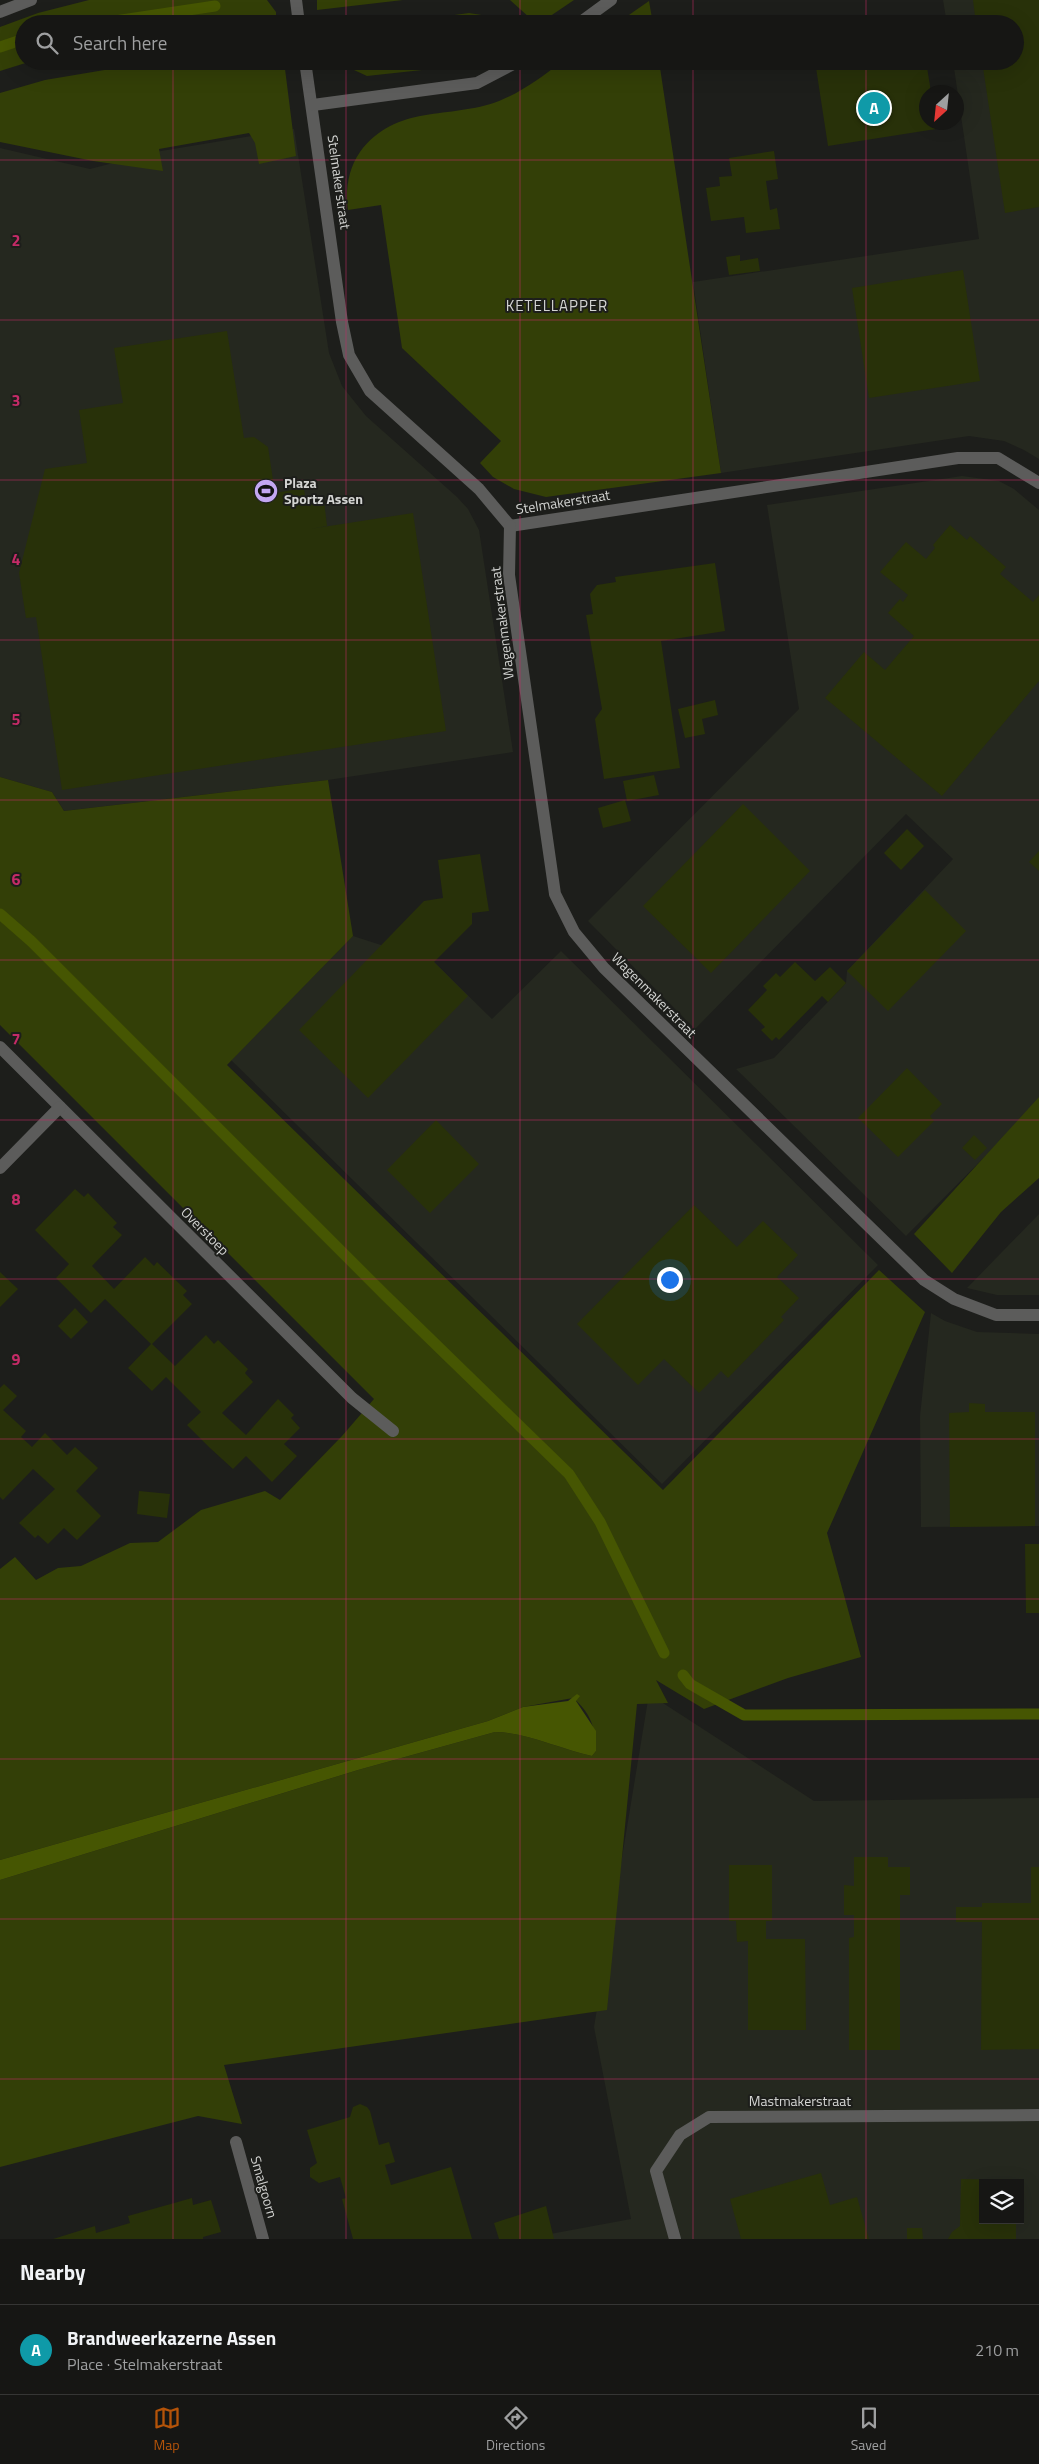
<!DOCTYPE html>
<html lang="en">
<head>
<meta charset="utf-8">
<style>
	body { margin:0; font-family:"Titillium Web",sans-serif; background:#1f1f1d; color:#f1f3f6 }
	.controls { position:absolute; right:15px; bottom:15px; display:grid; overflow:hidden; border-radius:0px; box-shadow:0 5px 20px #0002 }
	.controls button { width:45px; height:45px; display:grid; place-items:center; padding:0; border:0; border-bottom:1px solid #353534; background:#161614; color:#f1f3f6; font:25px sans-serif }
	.compass { position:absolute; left:919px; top:85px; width:45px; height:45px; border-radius:50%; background:#161614; box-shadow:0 5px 20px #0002; rotate:207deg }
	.you { position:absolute; left:669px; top:1279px; width:18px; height:18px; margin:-12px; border:4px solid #fff; border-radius:50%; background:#1a73e8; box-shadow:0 0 0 8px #1a73e833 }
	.badge { display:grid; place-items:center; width:32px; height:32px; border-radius:50%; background:#b45309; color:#fff; font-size:16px; font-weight:700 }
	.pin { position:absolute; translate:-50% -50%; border:2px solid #fff; box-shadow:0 1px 5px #0006 }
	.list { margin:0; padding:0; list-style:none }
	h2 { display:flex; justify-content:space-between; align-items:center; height:65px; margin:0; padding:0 20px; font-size:21px }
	h2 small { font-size:16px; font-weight:400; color:#9e9fa0 }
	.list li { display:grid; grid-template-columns:32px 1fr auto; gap:15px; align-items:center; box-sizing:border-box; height:90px; padding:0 20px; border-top:1px solid #353534 }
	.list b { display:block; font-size:19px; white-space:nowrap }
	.list p { margin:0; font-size:16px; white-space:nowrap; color:#9e9fa0 }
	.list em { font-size:16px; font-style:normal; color:#9e9fa0 }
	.icon { flex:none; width:28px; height:28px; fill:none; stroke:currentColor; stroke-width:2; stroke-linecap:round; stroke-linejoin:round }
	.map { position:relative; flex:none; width:1039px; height:2239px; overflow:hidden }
	.search { position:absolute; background:#161614; box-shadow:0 5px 20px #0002; left:15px; right:15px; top:15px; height:55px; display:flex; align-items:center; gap:12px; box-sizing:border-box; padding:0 18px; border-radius:28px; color:#9e9fa0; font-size:19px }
	.sheet { height:155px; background:#161614 }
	nav { display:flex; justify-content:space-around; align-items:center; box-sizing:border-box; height:70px; border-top:1px solid #353534; background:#161614; font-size:14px; color:#9e9fa0 }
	nav a { display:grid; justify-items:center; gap:2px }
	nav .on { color:#b45309 }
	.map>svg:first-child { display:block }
</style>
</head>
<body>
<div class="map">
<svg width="1039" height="2239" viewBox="0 0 1039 2239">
	<rect width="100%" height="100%" fill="#1d1e1b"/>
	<g fill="#25281f" fill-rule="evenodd">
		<polygon points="943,0 1039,0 1039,459 1024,450 1004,441 969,436 721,473 693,282 979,239 953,61 1015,61 1015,24 947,24"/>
		<polygon points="294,129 329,353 342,386 366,416 457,497 468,509 479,530 513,752 328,780 64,811 52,792 0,777 0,148 90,169 155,152"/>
		<polygon points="962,476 999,481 1014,489 1039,510 1039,1102 906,1236 736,1069 774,1058 846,983 847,971 953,859 906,814 695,1029 588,921 799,709 767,505"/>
		<polygon points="353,936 434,962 492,1019 561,951 878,1265 662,1484 231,1060"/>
		<polygon points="1039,1214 1039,1295 997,1295 967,1288"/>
		<polygon points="931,1313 945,1321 977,1332 1039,1334 1039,1526 921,1527 920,1416"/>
		<path d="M649 1694 814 1801 1039 1798V2239H523L631 2219 594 2027ZM983 2183H1020V2220H983Z"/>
	</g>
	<g fill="#333f07">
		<polygon points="89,0 267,0 276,12 276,16 268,24 24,24 24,61 32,61 0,71 0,27 38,13"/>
		<polygon points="317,0 403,0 317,10"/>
		<polygon points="510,0 574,0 543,21 530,18"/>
		<polygon points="649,1 653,24 616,24"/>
		<polygon points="469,13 488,16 503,24 389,24"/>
		<polygon points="158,61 284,61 296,156 259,164 255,143 249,133 159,149 163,171 93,161 0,142 0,93 45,80"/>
		<polygon points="342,61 480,61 459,66 367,76 354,70"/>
		<path d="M563 61H659L721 473 546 497 514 489 493 477 480 463 501 441 402 348 381 205 348 210C345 191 348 169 360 152 397 103 449 120 499 101 522 92 543 76 563 61Z"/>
		<path d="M0 777 52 792 64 811 328 780 353 936 227 1065 663 1490 879 1270 925 1312 827 1533 861 1657 788 1678 704 1709 656 1680 668 1703 637 1704 607 2010 224 2065 242 2124 198 2116 0 2167V1880L358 1770 495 1732C524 1732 561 1749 592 1756L596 1751C596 1729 591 1713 573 1698L523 1707 488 1721 0 1860V1569L15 1557 36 1580 58 1568 81 1566 130 1543 158 1542 201 1510 265 1491 280 1500 342 1436 374 1399 0 1025Z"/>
		<polygon points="1039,1097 1039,1178 1001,1212 952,1273 914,1234"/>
	</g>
	<path fill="#465602" d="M577 1694 580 1696 576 1701 596 1731V1751L592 1756C561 1749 524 1732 495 1732L358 1770 0 1880V1860L488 1721 523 1707 568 1701Z"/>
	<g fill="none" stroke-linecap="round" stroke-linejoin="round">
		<g stroke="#465602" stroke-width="11">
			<polyline points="95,24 215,6"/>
			<polyline points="0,47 24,39"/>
			<polyline points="0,914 31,941 386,1296 569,1474 600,1522 664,1653"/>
			<polyline points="683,1675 690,1684 744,1715 1039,1714"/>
		</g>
	</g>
	<g fill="#283109">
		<polygon points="973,0 1039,0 1039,207 1005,213 982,61 1015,61 1015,24 976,24"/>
		<polygon points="815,61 926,61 931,92 926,92 926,122 935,122 936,129 828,146"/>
		<polygon points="774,151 778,179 766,181 770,210 777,208 780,229 746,233 744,217 711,221 706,188 720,186 719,177 732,176 729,158"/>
		<polygon points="740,255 740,261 758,258 760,271 729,275 726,257"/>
		<polygon points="963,270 980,381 869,398 852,288"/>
		<polygon points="227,331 244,438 254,437 268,447 275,493 304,488 306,504 324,501 327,526 310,529 413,513 446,731 62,790 36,617 26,618 19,573 45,469 87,463 79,410 123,403 114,348"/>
		<polygon points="950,525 967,540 970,536 1006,567 1000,574 1033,602 1039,595 1039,681 942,796 825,698 864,652 885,670 914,636 888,613 900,599 903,602 908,595 880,572 906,542 926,559 935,548 933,545"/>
		<polygon points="715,563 725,631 661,641 680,768 604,779 595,719 602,709 586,615 593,614 590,594 597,585 616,582 615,577"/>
		<polygon points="715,700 718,715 702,719 705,734 685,738 678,709"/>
		<polygon points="654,775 659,795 627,801 623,781"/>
		<polygon points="625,800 631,821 603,828 598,808"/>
		<polygon points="743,804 810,871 711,973 643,906"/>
		<polygon points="907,829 924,846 901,870 884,853"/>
		<polygon points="1039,851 1039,871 1029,862"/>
		<polygon points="480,854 489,911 472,913 472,924 434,962 468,996 368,1098 299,1030 424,901 443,898 438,860"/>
		<polygon points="925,890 966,931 888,1011 847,971"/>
		<polygon points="795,962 815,981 830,967 846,983 828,1002 822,996 779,1040 776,1037 772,1041 761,1030 765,1027 748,1010 767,990 763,986 776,973 780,977"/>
		<polygon points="907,1068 942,1104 930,1116 934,1121 898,1157 858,1118"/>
		<polygon points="436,1120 479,1164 430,1213 387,1170"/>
		<polygon points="974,1135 987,1148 975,1160 962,1148"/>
		<polygon points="75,1189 84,1197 88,1193 117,1223 113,1227 122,1235 92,1266 114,1289 145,1257 154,1266 157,1262 187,1291 183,1295 192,1304 152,1344 175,1366 206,1335 214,1344 218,1340 248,1369 245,1373 253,1382 222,1413 246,1435 278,1399 294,1415 291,1418 300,1428 284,1444 297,1456 272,1482 246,1456 233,1469 210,1448 187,1425 201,1412 166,1377 152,1391 128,1368 151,1344 105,1299 91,1313 56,1278 69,1264 35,1230"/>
		<polygon points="694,1205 737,1247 763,1221 798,1255 777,1277 799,1298 781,1317 784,1320 728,1378 721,1371 699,1393 664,1359 638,1385 577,1324"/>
		<polygon points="0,1272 18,1289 0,1307"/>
		<polygon points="75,1308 88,1322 71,1339 58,1326"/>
		<polygon points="4,1384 17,1396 3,1410 26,1431 21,1437 32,1447 45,1433 67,1455 75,1447 98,1468 76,1491 101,1516 77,1540 64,1528 48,1544 38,1535 35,1538 19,1523 55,1489 33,1469 3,1500 0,1497 0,1388"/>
		<polygon points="969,1403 985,1404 985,1412 1035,1412 1035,1526 950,1527 949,1413 969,1412"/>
		<polygon points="139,1491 170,1494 167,1518 137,1514"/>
		<polygon points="1025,1544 1039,1544 1039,1613 1026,1613"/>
		<polygon points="854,1857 888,1857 888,1867 910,1867 910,1895 900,1895 900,2050 849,2050 849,1938 854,1937 854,1915 844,1915 844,1885 854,1886"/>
		<polygon points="729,1865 772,1865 772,1921 766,1921 766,1939 805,1939 806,2030 748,2030 748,1941 737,1942 736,1921 729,1921"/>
		<polygon points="1031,1867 1039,1867 1039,2049 981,2050 982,1922 956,1922 956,1907 982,1907 982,1903 1031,1903"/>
		<polygon points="360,2104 367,2107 370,2111 379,2145 389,2142 395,2162 385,2165 391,2185 451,2167 472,2239 353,2239 342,2199 346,2198 340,2177 319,2183 310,2177 310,2168 317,2163 307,2130 350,2117 353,2107"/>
		<polygon points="821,2173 830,2205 857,2197 869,2239 741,2239 730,2199"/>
		<polygon points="961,2179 1016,2180 1016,2183 983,2183 983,2220 1016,2220 1016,2239 948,2239 952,2232 960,2226"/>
		<polygon points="192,2198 193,2205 211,2200 221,2232 203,2237 203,2239 53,2239 95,2226 96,2233 130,2223 128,2216"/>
		<polygon points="546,2206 554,2239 499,2239 494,2223"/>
		<polygon points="907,2228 922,2228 923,2239 907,2239"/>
	</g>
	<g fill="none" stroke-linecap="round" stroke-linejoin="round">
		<g stroke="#5c5c5b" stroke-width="12">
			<polyline points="296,0 299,24"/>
			<polyline points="578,24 611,0"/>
			<polyline points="305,61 342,322 349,355 370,391 479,489 510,526 958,458 998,458 1039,483"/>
			<polyline points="313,105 477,83 519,61"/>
			<polyline points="510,526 509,575 555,894 574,932 604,968 924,1280 954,1299 996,1315 1039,1315"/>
			<polyline points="0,1047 352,1398 393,1431"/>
			<polyline points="0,1168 60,1107"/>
			<polyline points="236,2142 263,2239"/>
			<polyline points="675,2239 656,2171 680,2135 709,2117 1039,2115"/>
		</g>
		<polyline stroke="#5c5c5b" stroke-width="12" points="0,12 31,0"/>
	</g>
	<path fill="none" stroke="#c42b67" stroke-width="1" stroke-opacity="0.55" d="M173 0V24M346 0V24M520 0V24M693 0V24M866 0V24M173 61V2239M346 61V2239M520 61V2239M693 61V2239M866 61V2239M0 160H1039M0 320H1039M0 480H1039M0 640H1039M0 800H1039M0 960H1039M0 1120H1039M0 1279H1039M0 1439H1039M0 1599H1039M0 1759H1039M0 1919H1039M0 2079H1039"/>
	<defs>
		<g id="stadium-disc" transform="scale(1.25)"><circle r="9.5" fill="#c3a7f2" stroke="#1d1e1b"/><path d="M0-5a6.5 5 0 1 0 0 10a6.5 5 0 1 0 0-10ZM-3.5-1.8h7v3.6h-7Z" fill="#111"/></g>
	</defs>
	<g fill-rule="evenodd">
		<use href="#stadium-disc" x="266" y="491"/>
	</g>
	<g text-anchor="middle" stroke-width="4" stroke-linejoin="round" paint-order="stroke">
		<g font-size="14" fill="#d3d4d2" stroke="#1d1e1b">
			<text transform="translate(339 182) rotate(82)" y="5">Stelmakerstraat</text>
			<text transform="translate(563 502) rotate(-9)" y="5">Stelmakerstraat</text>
			<text transform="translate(502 623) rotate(-97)" y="5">Wagenmakerstraat</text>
			<text transform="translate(654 995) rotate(45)" y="5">Wagenmakerstraat</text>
			<text transform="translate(205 1231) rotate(45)" y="5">Overstoep</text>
			<text x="800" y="2106">Mastmakerstraat</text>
			<text transform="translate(264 2187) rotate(74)" y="5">Smalgoorn</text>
		</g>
		<g font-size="14" font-weight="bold" fill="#d3d4d2" stroke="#1d1e1b" text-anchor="start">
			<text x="284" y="488">Plaza<tspan x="284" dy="16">Sportz Assen</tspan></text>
		</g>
		<g font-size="15" letter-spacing="1" fill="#d3d4d2" stroke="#1d1e1b">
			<text x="557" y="311">KETELLAPPER</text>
		</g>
	</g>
	<g font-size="16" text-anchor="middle" font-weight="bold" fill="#c42b67" stroke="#1d1e1b" stroke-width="4" stroke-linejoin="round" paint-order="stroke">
		<text x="16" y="246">2</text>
		<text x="16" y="406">3</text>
		<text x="16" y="565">4</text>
		<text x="16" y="725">5</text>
		<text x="16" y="885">6</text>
		<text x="16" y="1045">7</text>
		<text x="16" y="1205">8</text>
		<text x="16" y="1365">9</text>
	</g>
</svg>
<div class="controls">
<button><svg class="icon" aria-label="layers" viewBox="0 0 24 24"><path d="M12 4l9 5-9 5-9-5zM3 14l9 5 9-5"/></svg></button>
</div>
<svg class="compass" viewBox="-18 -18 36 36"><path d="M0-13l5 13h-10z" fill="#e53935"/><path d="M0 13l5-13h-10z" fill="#9e9fa0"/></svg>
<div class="you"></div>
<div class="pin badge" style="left:874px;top:108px;background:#0f9aa8">A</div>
<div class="search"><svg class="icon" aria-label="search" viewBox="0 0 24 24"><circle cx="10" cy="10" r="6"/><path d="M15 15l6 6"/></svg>Search here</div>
</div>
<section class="sheet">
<h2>Nearby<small></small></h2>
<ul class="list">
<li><span class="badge" style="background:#0f9aa8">A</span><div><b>Brandweerkazerne Assen</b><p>Place · Stelmakerstraat</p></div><em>210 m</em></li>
</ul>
</section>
<nav>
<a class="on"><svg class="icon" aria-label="map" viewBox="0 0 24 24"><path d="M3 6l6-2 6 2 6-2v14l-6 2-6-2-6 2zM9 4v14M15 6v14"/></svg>Map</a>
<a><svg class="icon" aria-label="directions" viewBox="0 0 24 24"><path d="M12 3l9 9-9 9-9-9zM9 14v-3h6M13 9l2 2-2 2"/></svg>Directions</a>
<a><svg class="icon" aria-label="saved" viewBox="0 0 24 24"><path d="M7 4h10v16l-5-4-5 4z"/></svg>Saved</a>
</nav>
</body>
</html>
